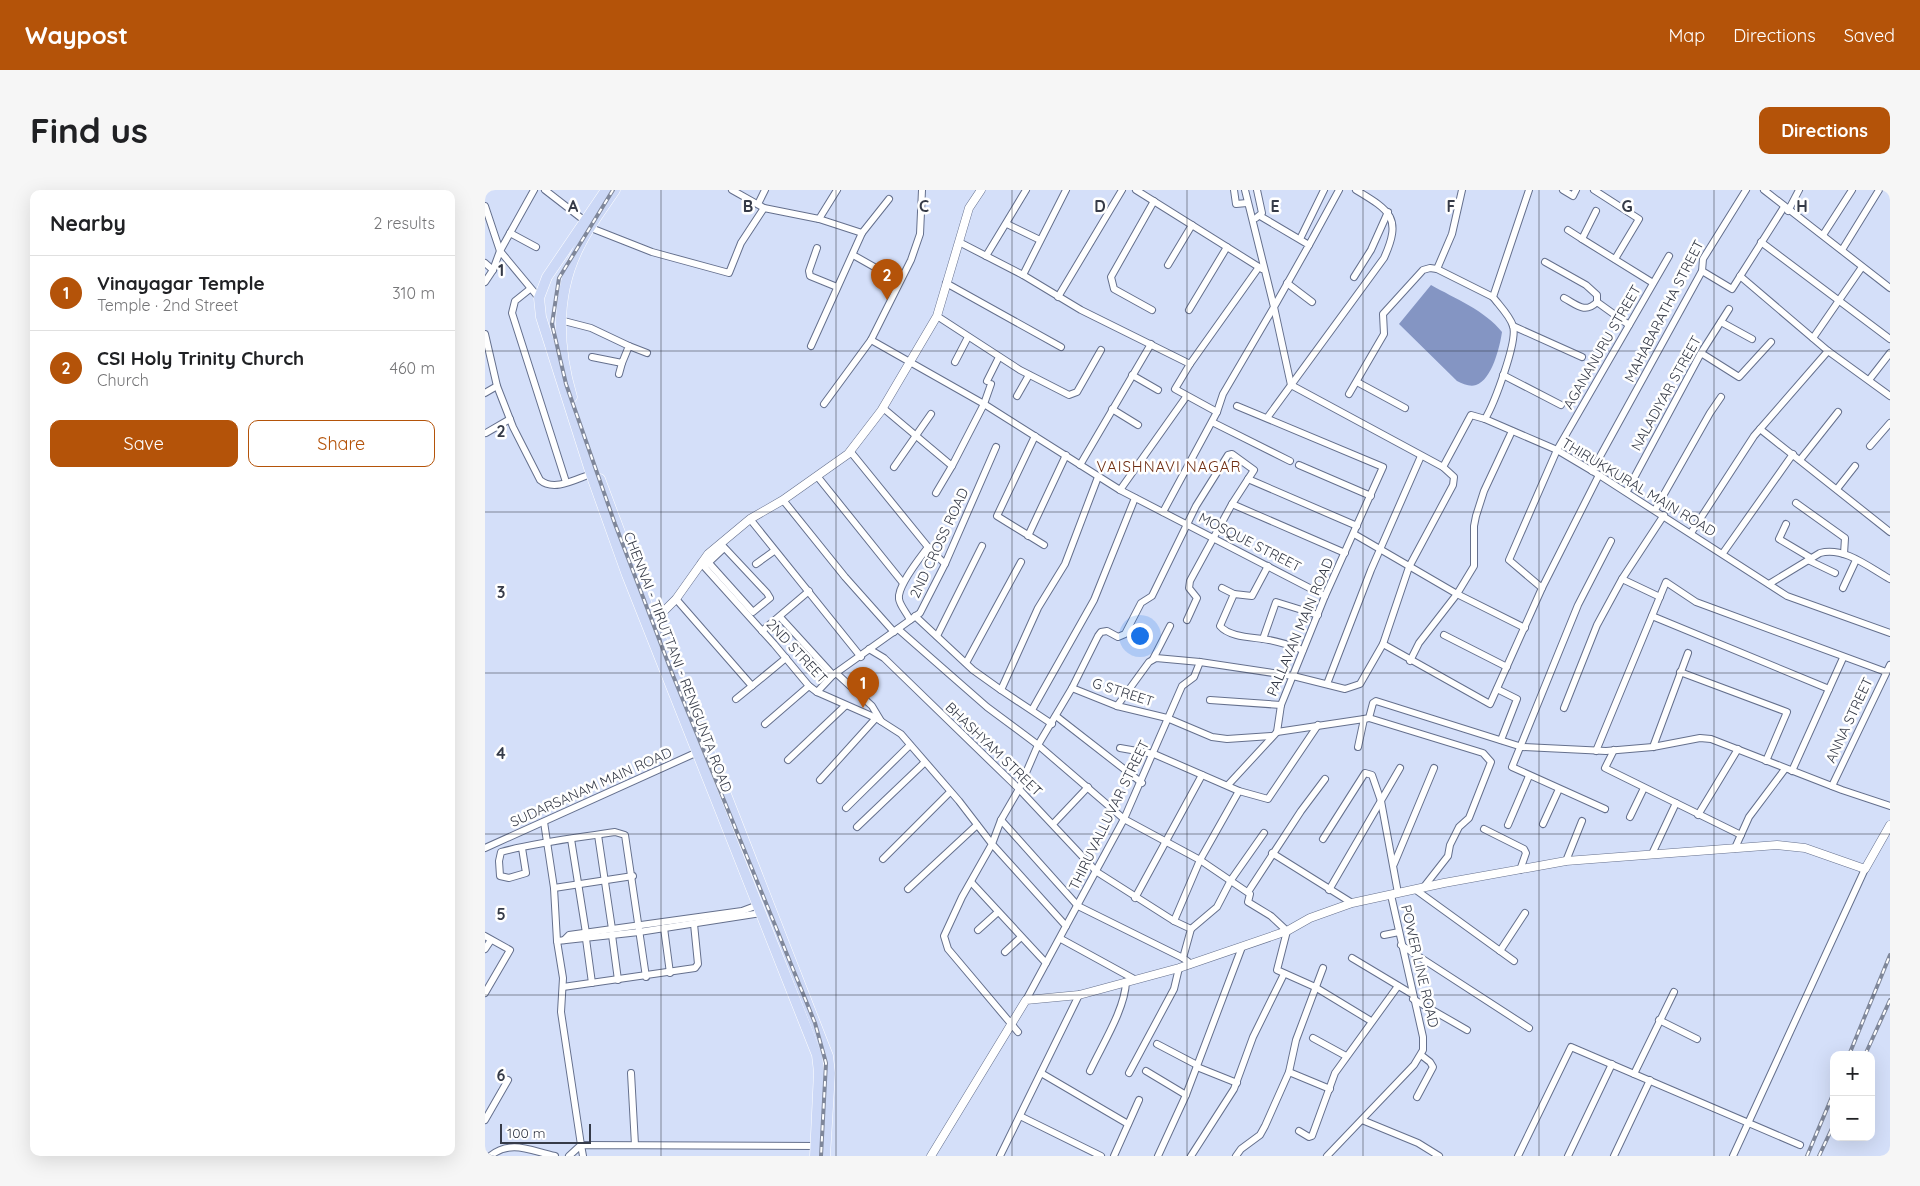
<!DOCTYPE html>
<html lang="en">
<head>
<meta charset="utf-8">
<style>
	body { margin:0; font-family:Quicksand,sans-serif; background:#f6f6f6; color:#202124 }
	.controls { position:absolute; right:15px; bottom:15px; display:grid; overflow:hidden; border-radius:10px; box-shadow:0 5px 20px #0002 }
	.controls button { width:45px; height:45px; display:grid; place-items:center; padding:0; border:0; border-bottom:1px solid #e0e0e0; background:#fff; color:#202124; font:25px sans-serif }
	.scale { position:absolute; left:15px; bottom:12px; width:91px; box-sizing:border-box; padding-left:5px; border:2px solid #363b48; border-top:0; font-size:14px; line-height:18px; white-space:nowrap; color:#363b48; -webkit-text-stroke:4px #fff; paint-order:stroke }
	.you { position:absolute; left:654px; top:445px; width:18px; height:18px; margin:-12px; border:4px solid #fff; border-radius:50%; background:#1a73e8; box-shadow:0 0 0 8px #1a73e833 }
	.badge { display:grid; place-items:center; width:32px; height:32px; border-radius:50%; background:#b45309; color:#fff; font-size:16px; font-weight:700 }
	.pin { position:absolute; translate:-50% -41px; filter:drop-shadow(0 1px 2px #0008) }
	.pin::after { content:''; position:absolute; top:26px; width:18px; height:15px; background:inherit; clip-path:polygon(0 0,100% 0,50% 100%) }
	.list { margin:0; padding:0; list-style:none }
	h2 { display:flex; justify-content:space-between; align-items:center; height:65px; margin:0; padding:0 20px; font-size:21px }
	h2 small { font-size:16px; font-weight:400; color:#757577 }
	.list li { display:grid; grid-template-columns:32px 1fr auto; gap:15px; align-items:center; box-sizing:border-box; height:75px; padding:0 20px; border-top:1px solid #e0e0e0 }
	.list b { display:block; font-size:19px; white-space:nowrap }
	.list p { margin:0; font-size:16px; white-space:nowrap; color:#757577 }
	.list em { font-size:16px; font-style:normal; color:#757577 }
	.actions { display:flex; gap:10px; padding:15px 20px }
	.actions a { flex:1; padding:11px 0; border:1px solid #b45309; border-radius:10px; text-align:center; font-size:18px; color:#b45309 }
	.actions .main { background:#b45309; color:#fff }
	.map { position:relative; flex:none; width:1405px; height:966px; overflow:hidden; border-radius:10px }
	header { display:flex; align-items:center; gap:30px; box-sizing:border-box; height:70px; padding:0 25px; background:#b45309; color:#fff }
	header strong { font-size:24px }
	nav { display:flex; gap:28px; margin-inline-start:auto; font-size:18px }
	.intro { display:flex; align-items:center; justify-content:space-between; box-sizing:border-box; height:120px; padding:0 30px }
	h1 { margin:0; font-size:35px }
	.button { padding:12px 22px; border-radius:10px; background:#b45309; color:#fff; font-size:18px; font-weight:700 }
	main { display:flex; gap:30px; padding:0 30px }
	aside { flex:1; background:#fff; border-radius:10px; box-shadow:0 5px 20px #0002 }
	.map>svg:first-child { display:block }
</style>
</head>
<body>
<header>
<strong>Waypost</strong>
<nav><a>Map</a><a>Directions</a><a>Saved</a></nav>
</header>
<div class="intro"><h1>Find us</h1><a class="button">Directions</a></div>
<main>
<aside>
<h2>Nearby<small>2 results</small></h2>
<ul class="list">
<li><span class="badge">1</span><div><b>Vinayagar Temple</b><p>Temple · 2nd Street</p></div><em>310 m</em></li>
<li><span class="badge">2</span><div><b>CSI Holy Trinity Church</b><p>Church</p></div><em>460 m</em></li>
</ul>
<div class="actions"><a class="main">Save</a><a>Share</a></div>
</aside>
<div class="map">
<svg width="1405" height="966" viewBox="0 0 1405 966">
	<rect width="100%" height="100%" fill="#d4dff9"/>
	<path fill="#8495c3" d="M946 95C969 108 1001 121 1017 142 1015 156 1007 190 991 195 985 197 978 194 972 191L914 134Z"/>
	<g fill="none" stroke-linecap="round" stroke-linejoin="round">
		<g stroke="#65708d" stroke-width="8">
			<g id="minor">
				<polyline points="60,0 100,31"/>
				<polyline points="247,0 279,18 334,29 352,0"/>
				<polyline points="581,0 538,85 596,120 705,174 774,77"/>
				<polyline points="651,0 777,79"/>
				<polyline points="749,0 751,14 762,13"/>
				<polyline points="977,0 967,44 952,79 1008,107"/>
				<path d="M1044 0 1008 107C1014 115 1025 126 1028 136 1033 151 1009 214 1000 229L1072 260 1114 285 1302 406 1405 443"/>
				<polyline points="1078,0 1088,6 1091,0"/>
				<polyline points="1109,0 1154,29 1130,69"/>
				<polyline points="1279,0 1405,98"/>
				<polyline points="273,14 280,0"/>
				<polyline points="0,16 15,61 54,108"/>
				<polyline points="1303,21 1314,0"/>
				<polyline points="771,28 777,23 772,0"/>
				<polyline points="522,34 555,50"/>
				<polyline points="106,38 167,62 244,83 256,53 279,18"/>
				<polyline points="1083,40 1097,49 1111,21"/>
				<polyline points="25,43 51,57"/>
				<polyline points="377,43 404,9"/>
				<polyline points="1338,45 1367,0"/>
				<polyline points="815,49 839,0"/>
				<polyline points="1097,49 1168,93"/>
				<polyline points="474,52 538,85"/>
				<polyline points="1276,52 1405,149"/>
				<polyline points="824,55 854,0"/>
				<polyline points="332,58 324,81 325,86 352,97"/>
				<polyline points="1357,60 1394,0"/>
				<polyline points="368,65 414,91"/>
				<polyline points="501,66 541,0"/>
				<polyline points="1060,72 1101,95 1112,105 1112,112"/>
				<polyline points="0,73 8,80"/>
				<polyline points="683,75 707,35"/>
				<polyline points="1217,81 1247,99 1299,17"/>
				<polyline points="1255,86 1343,161 1405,206"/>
				<polyline points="869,87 886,60 903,22"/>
				<polyline points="0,92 8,80 15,61 49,0"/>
				<polyline points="461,93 576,157"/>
				<polyline points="802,93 827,112"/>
				<polyline points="45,99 30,111 27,123 81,292"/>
				<polyline points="573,107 637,0"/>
				<path d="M1079 108C1092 115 1100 124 1112 112L1144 135"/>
				<polyline points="667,120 629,99 626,87 669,11"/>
				<polyline points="704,120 742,57"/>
				<polyline points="452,126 535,180 584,205 592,202 616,160"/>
				<polyline points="75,130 106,138 144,156 137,173 107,167"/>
				<polyline points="1236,132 1267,149"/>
				<polyline points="1028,136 1097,167"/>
				<path d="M0 144 12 196 28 237 55 290C69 302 91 289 106 284"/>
				<polyline points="1328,148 1377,77"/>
				<polyline points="386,150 499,214 635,300 840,406"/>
				<polyline points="144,156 162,163"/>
				<polyline points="326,156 377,43 334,29"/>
				<polyline points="1216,163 1254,187 1286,152"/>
				<polyline points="470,172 483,147"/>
				<polyline points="705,174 690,199 732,222"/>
				<polyline points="134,184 137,173"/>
				<polyline points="647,185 673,200"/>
				<polyline points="1018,185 1076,215"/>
				<polyline points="1384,190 1405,163"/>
				<polyline points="502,191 514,167"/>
				<polyline points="872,192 920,218"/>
				<polyline points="0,203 12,196"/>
				<polyline points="864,204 899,144 898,124 938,80 945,78 952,79"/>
				<polyline points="532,206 544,185"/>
				<polyline points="339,214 386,150 426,70 435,44 437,0"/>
				<polyline points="398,218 467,276 499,214 506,194"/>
				<polyline points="627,219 653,235"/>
				<path d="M782 228 899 68C917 28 906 21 871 0"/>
				<polyline points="727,232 805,271"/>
				<polyline points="1275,239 1405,342"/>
				<polyline points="1,243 25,229"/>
				<polyline points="550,246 512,326 559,355"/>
				<polyline points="1385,256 1405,233"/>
				<polyline points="365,261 443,357 460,374"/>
				<polyline points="1315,270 1353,222"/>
				<polyline points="595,275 666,154"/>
				<polyline points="814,275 886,306"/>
				<polyline points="409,277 446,224"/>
				<polyline points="958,277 986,225 1000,229"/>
				<polyline points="1107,281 1217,81 1218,69 1261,0"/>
				<polyline points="332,286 418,393"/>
				<polyline points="763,289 872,336"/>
				<polyline points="1352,299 1370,276"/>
				<polyline points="635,300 701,207"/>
				<polyline points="1142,301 1216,163 1244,119"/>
				<polyline points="451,303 467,276"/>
				<polyline points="298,310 360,387 409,442"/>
				<polyline points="1311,313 1360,348 1359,364"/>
				<polyline points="747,314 860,363"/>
				<polyline points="1170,320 1225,223 1236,207"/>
				<polyline points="678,322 732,222 738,204 789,117 760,0"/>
				<polyline points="265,329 376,467"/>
				<polyline points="1301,334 1294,349 1326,368"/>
				<polyline points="1206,343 1269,246 1343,161"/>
				<polyline points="869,344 972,404 1040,438"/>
				<polyline points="543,346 581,265"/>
				<polyline points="1238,363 1308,264"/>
				<polyline points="1323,370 1350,383"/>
				<polyline points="216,373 289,454 324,496 332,502 391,528 416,544 474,611 507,654 477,707 459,746 463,759 533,842"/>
				<polyline points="224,373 268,422 285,408 282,403 236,354"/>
				<polyline points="222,374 239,358"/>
				<polyline points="271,374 289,361"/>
				<path d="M783 376 767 406 749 404 735 436C745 448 770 447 784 450 796 452 807 456 818 460"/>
				<polyline points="1137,389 1175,407"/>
				<path d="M1284 394 1335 363C1359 356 1385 378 1405 389"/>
				<polyline points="737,398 749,404"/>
				<polyline points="1057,398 1024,370 1072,260 1184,66"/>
				<polyline points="1358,398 1371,370"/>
				<polyline points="191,409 267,496 301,468"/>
				<polyline points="430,426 488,480 516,500"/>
				<polyline points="1167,426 1344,499"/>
				<polyline points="295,427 348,485"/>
				<path d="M425 430C422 423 415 416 414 409 412 396 435 368 443 357"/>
				<polyline points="413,439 502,517 553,555 639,629 715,670 765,704 763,712 786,726 802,741 792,780 830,797 886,831"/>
				<polyline points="277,441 324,401"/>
				<polyline points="959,445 1022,477"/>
				<polyline points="452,446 497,356"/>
				<polyline points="778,449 791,412 833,425"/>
				<polyline points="898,454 1005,514 1057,398 1114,285"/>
				<polyline points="384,459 399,468 534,599 612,682 689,731 715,670 754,601 669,564 635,558"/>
				<polyline points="668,469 685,436"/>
				<polyline points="925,471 934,453 972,404 989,376 989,336 991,326 999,301 1027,241"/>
				<polyline points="481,473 536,372"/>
				<polyline points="1195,482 1302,522 1281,571"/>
				<polyline points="351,483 387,516 396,531"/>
				<polyline points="842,494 886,380 936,266"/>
				<polyline points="587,498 632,516 682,528 727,547 742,549 786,546"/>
				<polyline points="1012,499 1032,509 1016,550"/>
				<polyline points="332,502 348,485 435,423 460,374 511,257"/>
				<polyline points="251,509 267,496"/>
				<polyline points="725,510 796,515"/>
				<polyline points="632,516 664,472 671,468 715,472 808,486 860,499 875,494 898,454 924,377 968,295 969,287 958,277 806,195 789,117 824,55 775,26"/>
				<polyline points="1079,518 1112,435 1137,389 1179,325"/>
				<polyline points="547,520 609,410 650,308"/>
				<polyline points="571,526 657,593"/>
				<polyline points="884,528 998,563 1006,572 984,628 974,637 965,655 963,666 938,698"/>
				<polyline points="280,534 324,496"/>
				<polyline points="567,534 516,500 553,418 580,374 613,287"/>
				<polyline points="792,542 879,529 884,528 888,513 891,511 1037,557 1121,561 1168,557 1215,548 1226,549 1357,600 1405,616"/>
				<polyline points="873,557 879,529"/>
				<polyline points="1168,557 1203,463"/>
				<polyline points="1129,560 1120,578 1191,613 1167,664"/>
				<polyline points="1111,561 1181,392 1211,412 1401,482"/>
				<polyline points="303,570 360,516"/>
				<polyline points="1307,581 1358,468"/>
				<polyline points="335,590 391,528"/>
				<polyline points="743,595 792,542 796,515 840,406 898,277 752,216"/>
				<polyline points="1347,596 1405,475"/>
				<polyline points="754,601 783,609 833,535"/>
				<polyline points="1191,613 1256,645"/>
				<polyline points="361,618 425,555"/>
				<polyline points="1120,619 1027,577 1093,415 1126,351"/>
				<polyline points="1213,625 1253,559"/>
				<polyline points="1145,627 1159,598"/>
				<polyline points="516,630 593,716 698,768 706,774"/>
				<polyline points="59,632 69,698 72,751 78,788 76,822 96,955 84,966"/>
				<polyline points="568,634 603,597"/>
				<polyline points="1058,634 1074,599"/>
				<polyline points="1023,635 1044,586"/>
				<polyline points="372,637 439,573"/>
				<polyline points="999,639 1039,659 1041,663 1035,680"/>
				<polyline points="113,645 127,739"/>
				<polyline points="86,649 101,743"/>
				<polyline points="838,649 880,583 887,585 896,611 913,703"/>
				<polyline points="0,658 215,561"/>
				<path d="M37 658 41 683 24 688 15 686 14 671 16 662C53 652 92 648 130 642L140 645 161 787"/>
				<polyline points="1250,658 1264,627 1300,579"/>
				<polyline points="787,663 867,713"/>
				<polyline points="398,669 465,602"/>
				<polyline points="1081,671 1097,631"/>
				<polyline points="909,674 949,578"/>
				<polyline points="486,692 561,773"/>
				<polyline points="69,698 148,686"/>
				<polyline points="423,699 492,635"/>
				<polyline points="844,700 915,578"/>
				<polyline points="931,700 1029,771"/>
				<polyline points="763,702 816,621 840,589"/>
				<polyline points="650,708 717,585"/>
				<polyline points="689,731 706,739 698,768"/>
				<polyline points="581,736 639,629 697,496 709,487 715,472"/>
				<polyline points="179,738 185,783"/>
				<polyline points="706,739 732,717 746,690 779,643"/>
				<polyline points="493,740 513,722"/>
				<polyline points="127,745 133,790"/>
				<polyline points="899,745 914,742"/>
				<polyline points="0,746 25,760 0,803"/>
				<polyline points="101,749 107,793"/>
				<polyline points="576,749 649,789"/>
				<polyline points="79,750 84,745 257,721 273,715"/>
				<polyline points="72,751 154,742 276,723"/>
				<polyline points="916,755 1044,838"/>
				<polyline points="0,759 6,750"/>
				<polyline points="1015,761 1040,723"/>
				<polyline points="520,762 536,747"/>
				<polyline points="867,768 927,804"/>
				<polyline points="78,797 210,778 213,774 209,734"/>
				<polyline points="928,809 982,840"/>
				<polyline points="541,810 581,736 507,654 516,630 534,599 553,555 587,498 613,446 616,442 622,441 633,447 640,444 656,413 667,406 711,316 743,265 747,264 769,280 747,314 705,391 704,398 712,408 702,430"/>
				<polyline points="1174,830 1212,849"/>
				<polyline points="828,848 861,866"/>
				<polyline points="672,854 712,875"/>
				<polyline points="712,877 752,893"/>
				<path d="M605 881C617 855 640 819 641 792"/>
				<polyline points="661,881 701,905"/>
				<polyline points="804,882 845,899"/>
				<polyline points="146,883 150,955"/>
				<polyline points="556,883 643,934"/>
				<polyline points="644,883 689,799 694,778"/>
				<polyline points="1149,884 1189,802"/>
				<polyline points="932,907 948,877 945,872 936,865"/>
				<polyline points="535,926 616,966"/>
				<polyline points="0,930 23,890"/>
				<polyline points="877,930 933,953 954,966"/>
				<polyline points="814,941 824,947 827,946 850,883 913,796"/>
				<path d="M5 966C26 949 46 961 70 966"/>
				<polyline points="98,966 96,955 334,956"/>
				<polyline points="515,966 594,805"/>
				<polyline points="629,966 654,910"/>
				<polyline points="673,966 701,905 757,757"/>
				<polyline points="706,966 749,899 768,847 799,784"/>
				<polyline points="751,966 756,959 775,945 780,936 804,882 811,850 838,778"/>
				<polyline points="842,966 929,875 938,860 938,847 906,705"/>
				<polyline points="1033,966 1086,857 1315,955"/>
				<polyline points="1083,966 1127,874"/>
				<polyline points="1129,966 1165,890"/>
				<polyline points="1248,966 1380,679"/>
			</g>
		</g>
		<g stroke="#65708d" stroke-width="9">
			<g id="tertiary">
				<polyline points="174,426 191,409 223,364 265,329 298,310 363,264 396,221 452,126 484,18 496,0"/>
				<polyline points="446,966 541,810 594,805 694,778 802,741 825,728 867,713 959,693 1081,671 1292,655 1320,658 1380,679 1405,635"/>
			</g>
		</g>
		<g stroke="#fff" stroke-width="11">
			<g id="trunk">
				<polyline points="121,0 62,87 54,108 56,127 106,284 142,385 332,865 334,882 330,966"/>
				<path d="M87 207C72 156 70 103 95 55 104 36 118 18 130 0"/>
				<polyline points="115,289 164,420 223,558 343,866 345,883 340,966"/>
				<polyline points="164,420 177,423"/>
			</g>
		</g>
		<use href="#minor" stroke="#fff" stroke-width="6"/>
		<use href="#tertiary" stroke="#fff" stroke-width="8"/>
		<use href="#trunk" stroke="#ccd8f6" stroke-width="10"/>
		<g stroke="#7f879a" stroke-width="4">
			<g id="rail">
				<polyline points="128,0 74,88 67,134 81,194 130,334 187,483 330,833 341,873 336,966"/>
				<polyline points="1364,865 1405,765"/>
				<polyline points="1380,865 1405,810"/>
				<polyline points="1322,966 1349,902"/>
				<polyline points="1334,966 1349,934"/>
			</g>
		</g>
		<use href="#rail" stroke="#fff" stroke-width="2" stroke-dasharray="5.5" stroke-linecap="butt"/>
	</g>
	<path fill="none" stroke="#363b48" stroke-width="1" stroke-opacity="0.55" d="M176 0V966M351 0V966M527 0V966M702 0V966M878 0V966M1054 0V966M1229 0V966M0 161H1405M0 322H1405M0 483H1405M0 644H1405M0 805H1405"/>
	<g text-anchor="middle" stroke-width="5" stroke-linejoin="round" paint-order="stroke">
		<g font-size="14" fill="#363b48" stroke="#fff">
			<text transform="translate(1179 121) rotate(-63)" y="5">MAHABARATHA STREET</text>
			<text transform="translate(1117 157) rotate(-60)" y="5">AGANANURU STREET</text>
			<text transform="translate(1181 203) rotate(-61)" y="5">NALADIYAR STREET</text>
			<text transform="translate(1154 297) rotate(31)" y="5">THIRUKKURAL MAIN ROAD</text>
			<text transform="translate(765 352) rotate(27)" y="5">MOSQUE STREET</text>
			<text transform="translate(454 353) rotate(-65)" y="5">2ND CROSS ROAD</text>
			<text transform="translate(815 437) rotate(-67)" y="5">PALLAVAN MAIN ROAD</text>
			<text transform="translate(312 461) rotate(47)" y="5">2ND STREET</text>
			<text transform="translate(193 472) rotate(69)" y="5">CHENNAI - TIRUTTANI - RENIGUNTA ROAD</text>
			<text transform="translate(638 502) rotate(18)" y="5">G STREET</text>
			<text transform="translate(1364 530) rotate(-65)" y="5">ANNA STREET</text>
			<text transform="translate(509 559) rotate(44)" y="5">BHASHYAM STREET</text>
			<text transform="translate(106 597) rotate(-24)" y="5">SUDARSANAM MAIN ROAD</text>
			<text transform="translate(624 625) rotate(-64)" y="5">THIRUVALLUVAR STREET</text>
			<text transform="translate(935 776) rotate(77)" y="5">POWER LINE ROAD</text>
		</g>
		<g font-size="15" letter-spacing="1" fill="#702f14" stroke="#fff">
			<text x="684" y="282">VAISHNAVI NAGAR</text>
		</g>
	</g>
	<g font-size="16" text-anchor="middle" font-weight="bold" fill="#363b48" stroke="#fff" stroke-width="5" stroke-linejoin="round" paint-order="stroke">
		<text x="88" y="22">A</text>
		<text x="263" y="22">B</text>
		<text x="439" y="22">C</text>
		<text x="615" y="22">D</text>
		<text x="790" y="22">E</text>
		<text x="966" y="22">F</text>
		<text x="1142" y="22">G</text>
		<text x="1317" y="22">H</text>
		<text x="16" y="86">1</text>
		<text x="16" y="247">2</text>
		<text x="16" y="408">3</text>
		<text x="16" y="569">4</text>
		<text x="16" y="730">5</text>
		<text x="16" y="891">6</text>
	</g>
</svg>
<div class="controls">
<button>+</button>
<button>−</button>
</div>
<div class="scale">100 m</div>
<div class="you"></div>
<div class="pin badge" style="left:378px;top:518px">1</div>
<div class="pin badge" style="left:402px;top:110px">2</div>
</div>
</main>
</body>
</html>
